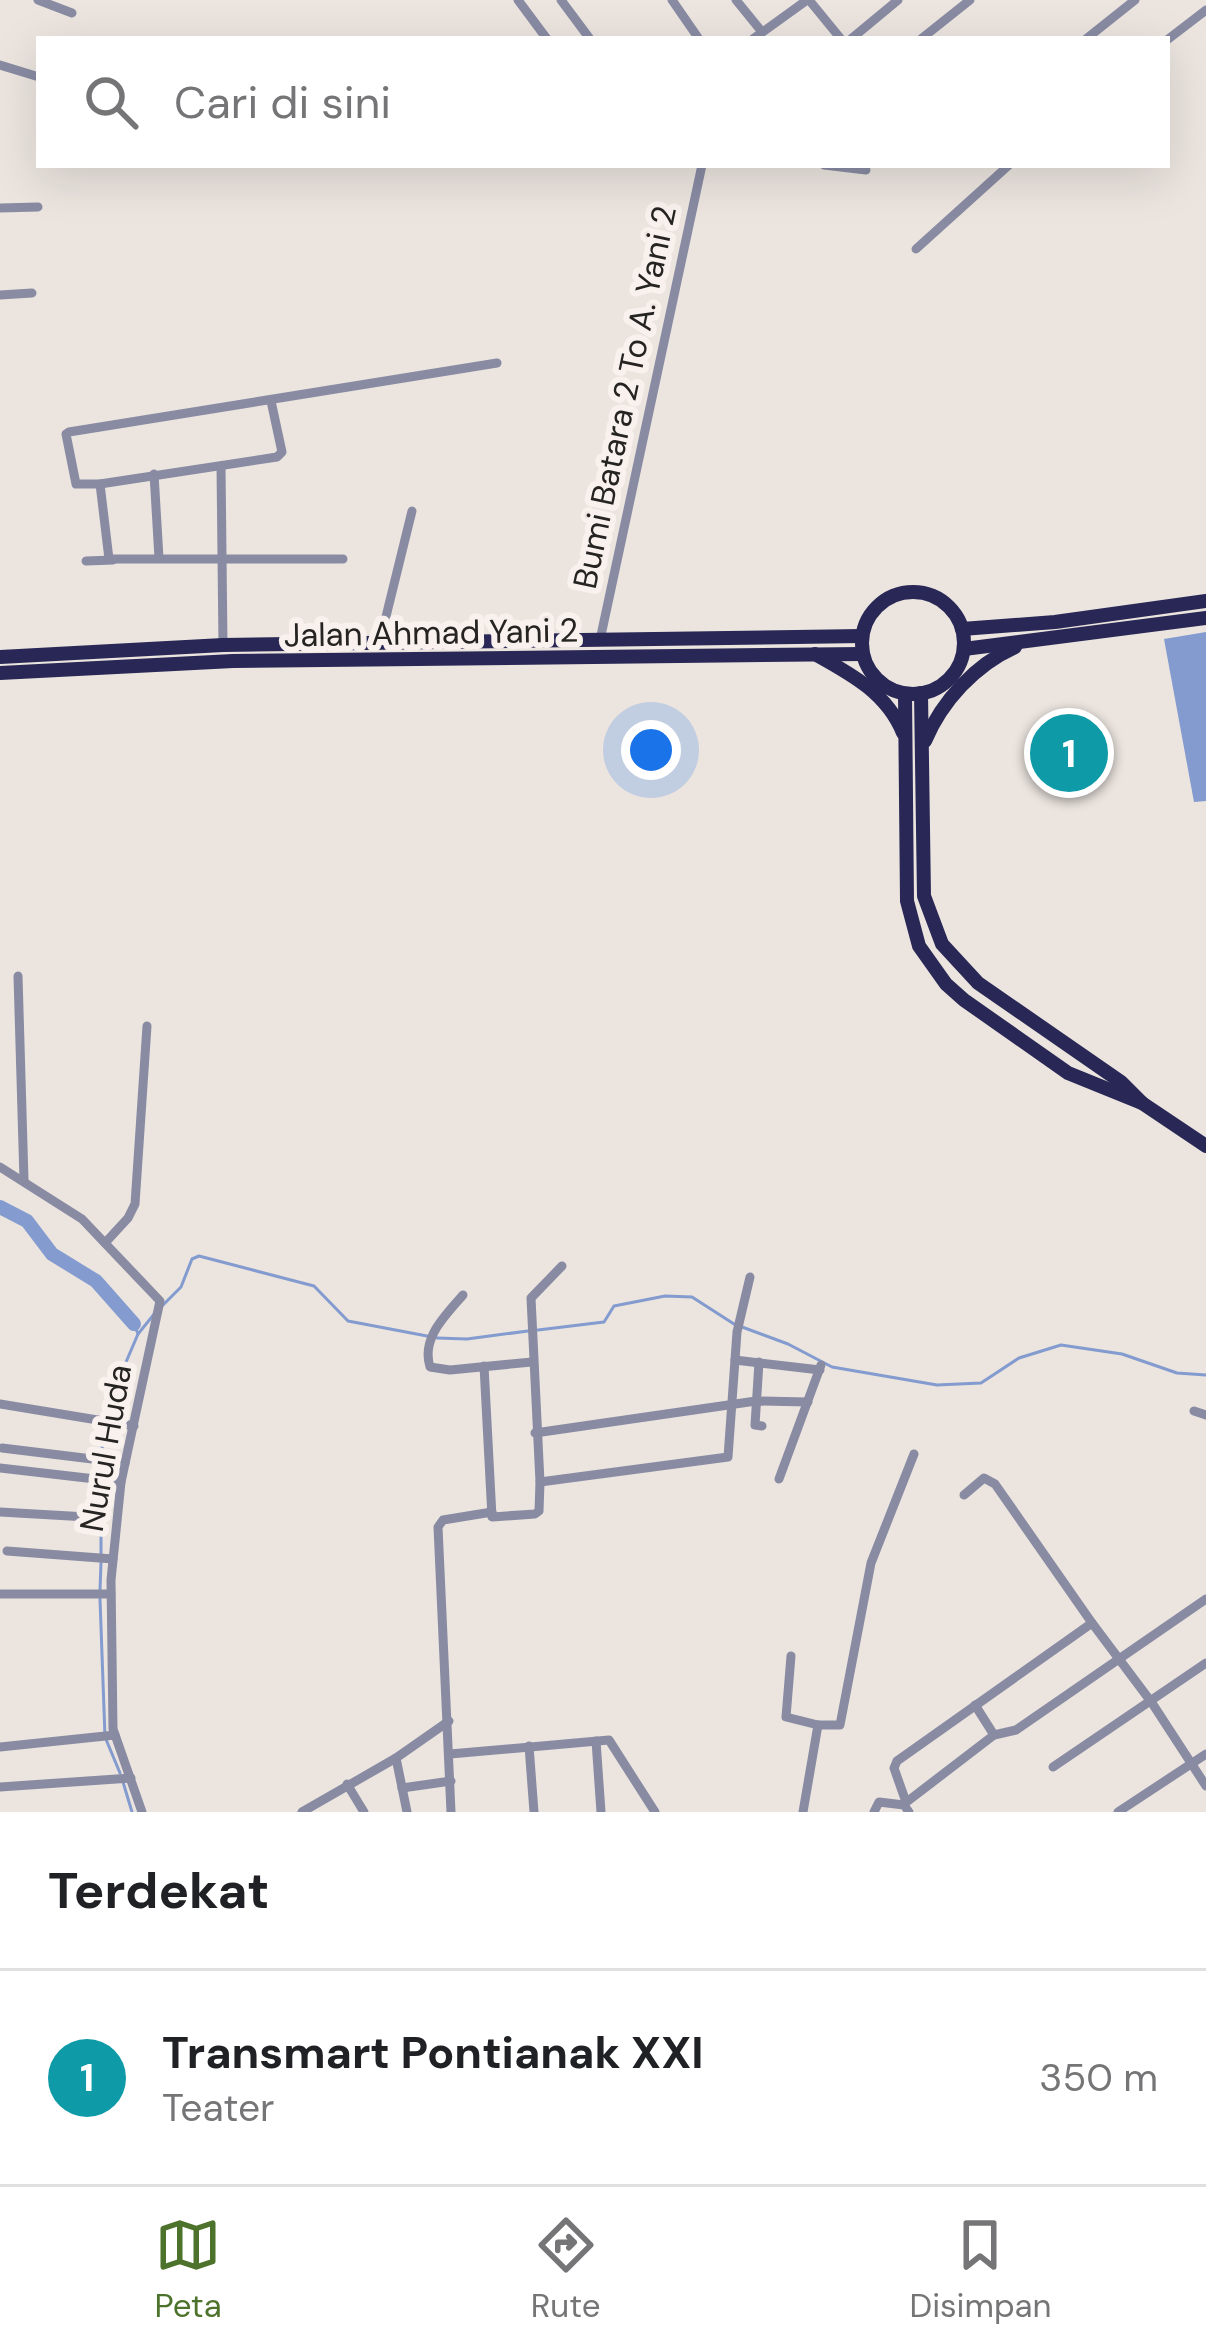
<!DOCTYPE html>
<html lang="id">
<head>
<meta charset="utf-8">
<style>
	body { margin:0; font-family:"DM Sans",sans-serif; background:#f2f2f2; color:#202124 }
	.you { position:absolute; left:651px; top:750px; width:42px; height:42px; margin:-30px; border:9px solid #fff; border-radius:50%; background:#1a73e8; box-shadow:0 0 0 18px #1a73e833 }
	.badge { display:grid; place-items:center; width:78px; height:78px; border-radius:50%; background:#4d722b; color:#fff; font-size:39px; font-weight:700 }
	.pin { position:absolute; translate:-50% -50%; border:6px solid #fff; box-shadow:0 3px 12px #0006 }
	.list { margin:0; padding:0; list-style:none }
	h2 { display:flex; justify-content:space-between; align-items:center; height:156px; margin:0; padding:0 48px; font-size:51px }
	h2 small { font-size:39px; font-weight:400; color:#757577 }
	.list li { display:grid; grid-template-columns:78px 1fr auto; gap:36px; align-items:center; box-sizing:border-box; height:216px; padding:0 48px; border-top:3px solid #e0e0e0 }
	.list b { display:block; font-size:45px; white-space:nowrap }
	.list p { margin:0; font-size:39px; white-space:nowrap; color:#757577 }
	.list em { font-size:39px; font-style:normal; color:#757577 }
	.icon { flex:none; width:66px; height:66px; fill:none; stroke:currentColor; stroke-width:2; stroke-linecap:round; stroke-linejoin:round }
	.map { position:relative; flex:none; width:1206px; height:1812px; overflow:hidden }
	.search { position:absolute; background:#fff; box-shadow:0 12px 48px #0002; left:36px; right:36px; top:36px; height:132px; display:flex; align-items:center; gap:30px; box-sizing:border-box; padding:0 42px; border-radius:0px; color:#757577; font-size:45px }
	.sheet { height:372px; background:#fff }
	nav { display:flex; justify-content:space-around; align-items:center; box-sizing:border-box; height:168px; border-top:3px solid #e0e0e0; background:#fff; font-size:33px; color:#757577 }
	nav a { display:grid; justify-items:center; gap:6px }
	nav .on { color:#4d722b }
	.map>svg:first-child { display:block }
</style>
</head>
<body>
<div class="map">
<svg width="1206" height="1812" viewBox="0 0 1206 1812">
	<rect width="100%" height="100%" fill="#ebe4df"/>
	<polygon fill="#839bcf" points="1206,632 1206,801 1194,802 1164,639"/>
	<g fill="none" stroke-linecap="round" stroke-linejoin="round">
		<g stroke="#839bcf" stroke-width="3">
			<polyline points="162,1306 181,1287 192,1259 199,1256 314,1286 348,1321 427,1336"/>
			<polyline points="538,1330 604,1322 614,1306 665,1296 692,1297 734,1324 788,1344 832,1367 937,1385 981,1383 1019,1358 1061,1345 1122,1354 1177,1373 1206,1375"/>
			<polyline points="138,1334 155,1313"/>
			<polyline points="437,1338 467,1339 528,1331"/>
			<polyline points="103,1416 138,1334 134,1324"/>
			<polyline points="101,1476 103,1426"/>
			<polyline points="101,1554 101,1485"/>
			<polyline points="100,1590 101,1563"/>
			<polyline points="100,1599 105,1737 120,1773"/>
			<polyline points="123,1782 132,1812"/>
		</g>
		<polyline stroke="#839bcf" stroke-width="14" points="0,1207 27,1221 52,1254 96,1281 134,1324"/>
		<g stroke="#898ba3" stroke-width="9">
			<polyline points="38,0 72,13"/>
			<polyline points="518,0 547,39"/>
			<polyline points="561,0 590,39"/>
			<polyline points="672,0 699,39"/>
			<polyline points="736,0 762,32"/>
			<polyline points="809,0 841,39"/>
			<polyline points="753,39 807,0"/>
			<polyline points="851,39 898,0"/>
			<polyline points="921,39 970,0"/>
			<polyline points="1086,39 1135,0"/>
			<polyline points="1167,40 1206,10"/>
			<polyline points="0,65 39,77"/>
			<polyline points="824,165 866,170"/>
			<polyline points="0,208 38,207"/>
			<polyline points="916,249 1009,165"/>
			<polyline points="0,295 32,293"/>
			<polyline points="271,401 282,452 277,457 100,484 76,484 66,434 69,432 497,363"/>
			<polyline points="221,466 223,645"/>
			<polyline points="154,474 159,558"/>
			<polyline points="100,484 109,559 343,559"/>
			<polyline points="86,561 113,560"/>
			<polyline points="600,640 702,165"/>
			<polyline points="379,645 412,511"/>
			<polyline points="18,976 24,1180"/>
			<polyline points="0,1167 82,1219 160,1301 121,1482 111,1580 113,1729 142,1812"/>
			<polyline points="105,1243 128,1218 135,1204 147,1026"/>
			<path d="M463 1295C445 1316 421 1338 430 1367L450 1370 532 1362"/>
			<polyline points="735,1360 820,1370"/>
			<polyline points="759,1362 755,1425 762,1426"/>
			<polyline points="484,1366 492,1517 535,1514 539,1511 540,1482 531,1298 562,1266"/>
			<polyline points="0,1404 134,1426"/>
			<polyline points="1194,1411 1206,1415"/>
			<polyline points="535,1433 756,1401 808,1402"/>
			<polyline points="2,1448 125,1463"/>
			<polyline points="0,1468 121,1482"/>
			<polyline points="779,1479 821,1365"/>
			<polyline points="540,1482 728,1457 737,1332 750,1277"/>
			<polyline points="964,1495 984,1478 995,1484 1092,1623"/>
			<polyline points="0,1512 87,1517"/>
			<polyline points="7,1551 113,1559"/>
			<polyline points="0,1594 111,1594"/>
			<polyline points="791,1656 786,1717 818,1725 840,1725 871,1563 914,1454"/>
			<polyline points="994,1735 1016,1730 1206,1599"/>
			<polyline points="596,1741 601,1812"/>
			<polyline points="529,1746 534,1812"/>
			<polyline points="0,1747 115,1735"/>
			<polyline points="450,1754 609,1740 655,1812"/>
			<polyline points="396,1758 407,1812"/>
			<polyline points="1053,1767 1206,1663"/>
			<polyline points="347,1784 364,1812"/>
			<polyline points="0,1787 131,1778"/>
			<polyline points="402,1788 451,1781"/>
			<polyline points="906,1802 894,1768 897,1761 1092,1623 1152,1703 1206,1786"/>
			<polyline points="904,1804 994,1735 975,1705"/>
			<polyline points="302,1812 396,1758 449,1721"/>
			<polyline points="451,1812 438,1527 443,1520 492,1512"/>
			<polyline points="803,1812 818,1725"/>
			<polyline points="874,1812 879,1802 904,1805 909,1812"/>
			<polyline points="1118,1812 1206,1754"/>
		</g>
		<g stroke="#282755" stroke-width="14">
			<circle cx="913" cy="643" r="51"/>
			<polyline points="962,629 1055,622 1206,601"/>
			<polyline points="964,649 1206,618"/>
			<path d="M815 654C851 674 887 693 903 733"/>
			<polyline points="0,657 223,645 862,636"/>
			<polyline points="0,673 233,661 863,654"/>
			<polyline points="921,693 924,896 942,944 978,983 1121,1082 1142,1103"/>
			<polyline points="905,694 907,901 919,946 946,984 964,1000 1068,1073 1142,1103 1206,1146"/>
			<path d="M925 741C942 701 975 665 1015 647"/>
		</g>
	</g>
	<g text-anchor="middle" stroke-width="12" stroke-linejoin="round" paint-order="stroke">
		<g font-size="33" fill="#262422" stroke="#f8f1ed">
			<text transform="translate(624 397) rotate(-78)" y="12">Bumi Batara 2 To A. Yani 2</text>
			<text transform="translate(431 632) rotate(-1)" y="12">Jalan Ahmad Yani 2</text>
			<text transform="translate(105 1448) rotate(-80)" y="12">Nurul Huda</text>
		</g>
	</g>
</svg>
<div class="you"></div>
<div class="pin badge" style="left:1069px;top:753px;background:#0f9aa8">1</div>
<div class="search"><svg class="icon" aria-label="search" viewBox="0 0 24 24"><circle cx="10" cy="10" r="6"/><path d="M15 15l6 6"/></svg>Cari di sini</div>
</div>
<section class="sheet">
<h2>Terdekat<small></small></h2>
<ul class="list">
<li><span class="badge" style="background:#0f9aa8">1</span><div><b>Transmart Pontianak XXI</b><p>Teater</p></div><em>350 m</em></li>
</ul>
</section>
<nav>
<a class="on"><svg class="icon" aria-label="map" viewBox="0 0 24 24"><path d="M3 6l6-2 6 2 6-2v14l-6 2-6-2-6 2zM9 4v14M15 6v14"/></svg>Peta</a>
<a><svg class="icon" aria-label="directions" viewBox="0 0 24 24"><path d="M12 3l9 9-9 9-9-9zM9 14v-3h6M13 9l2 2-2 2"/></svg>Rute</a>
<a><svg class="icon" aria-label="saved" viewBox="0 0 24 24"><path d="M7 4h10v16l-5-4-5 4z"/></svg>Disimpan</a>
</nav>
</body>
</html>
